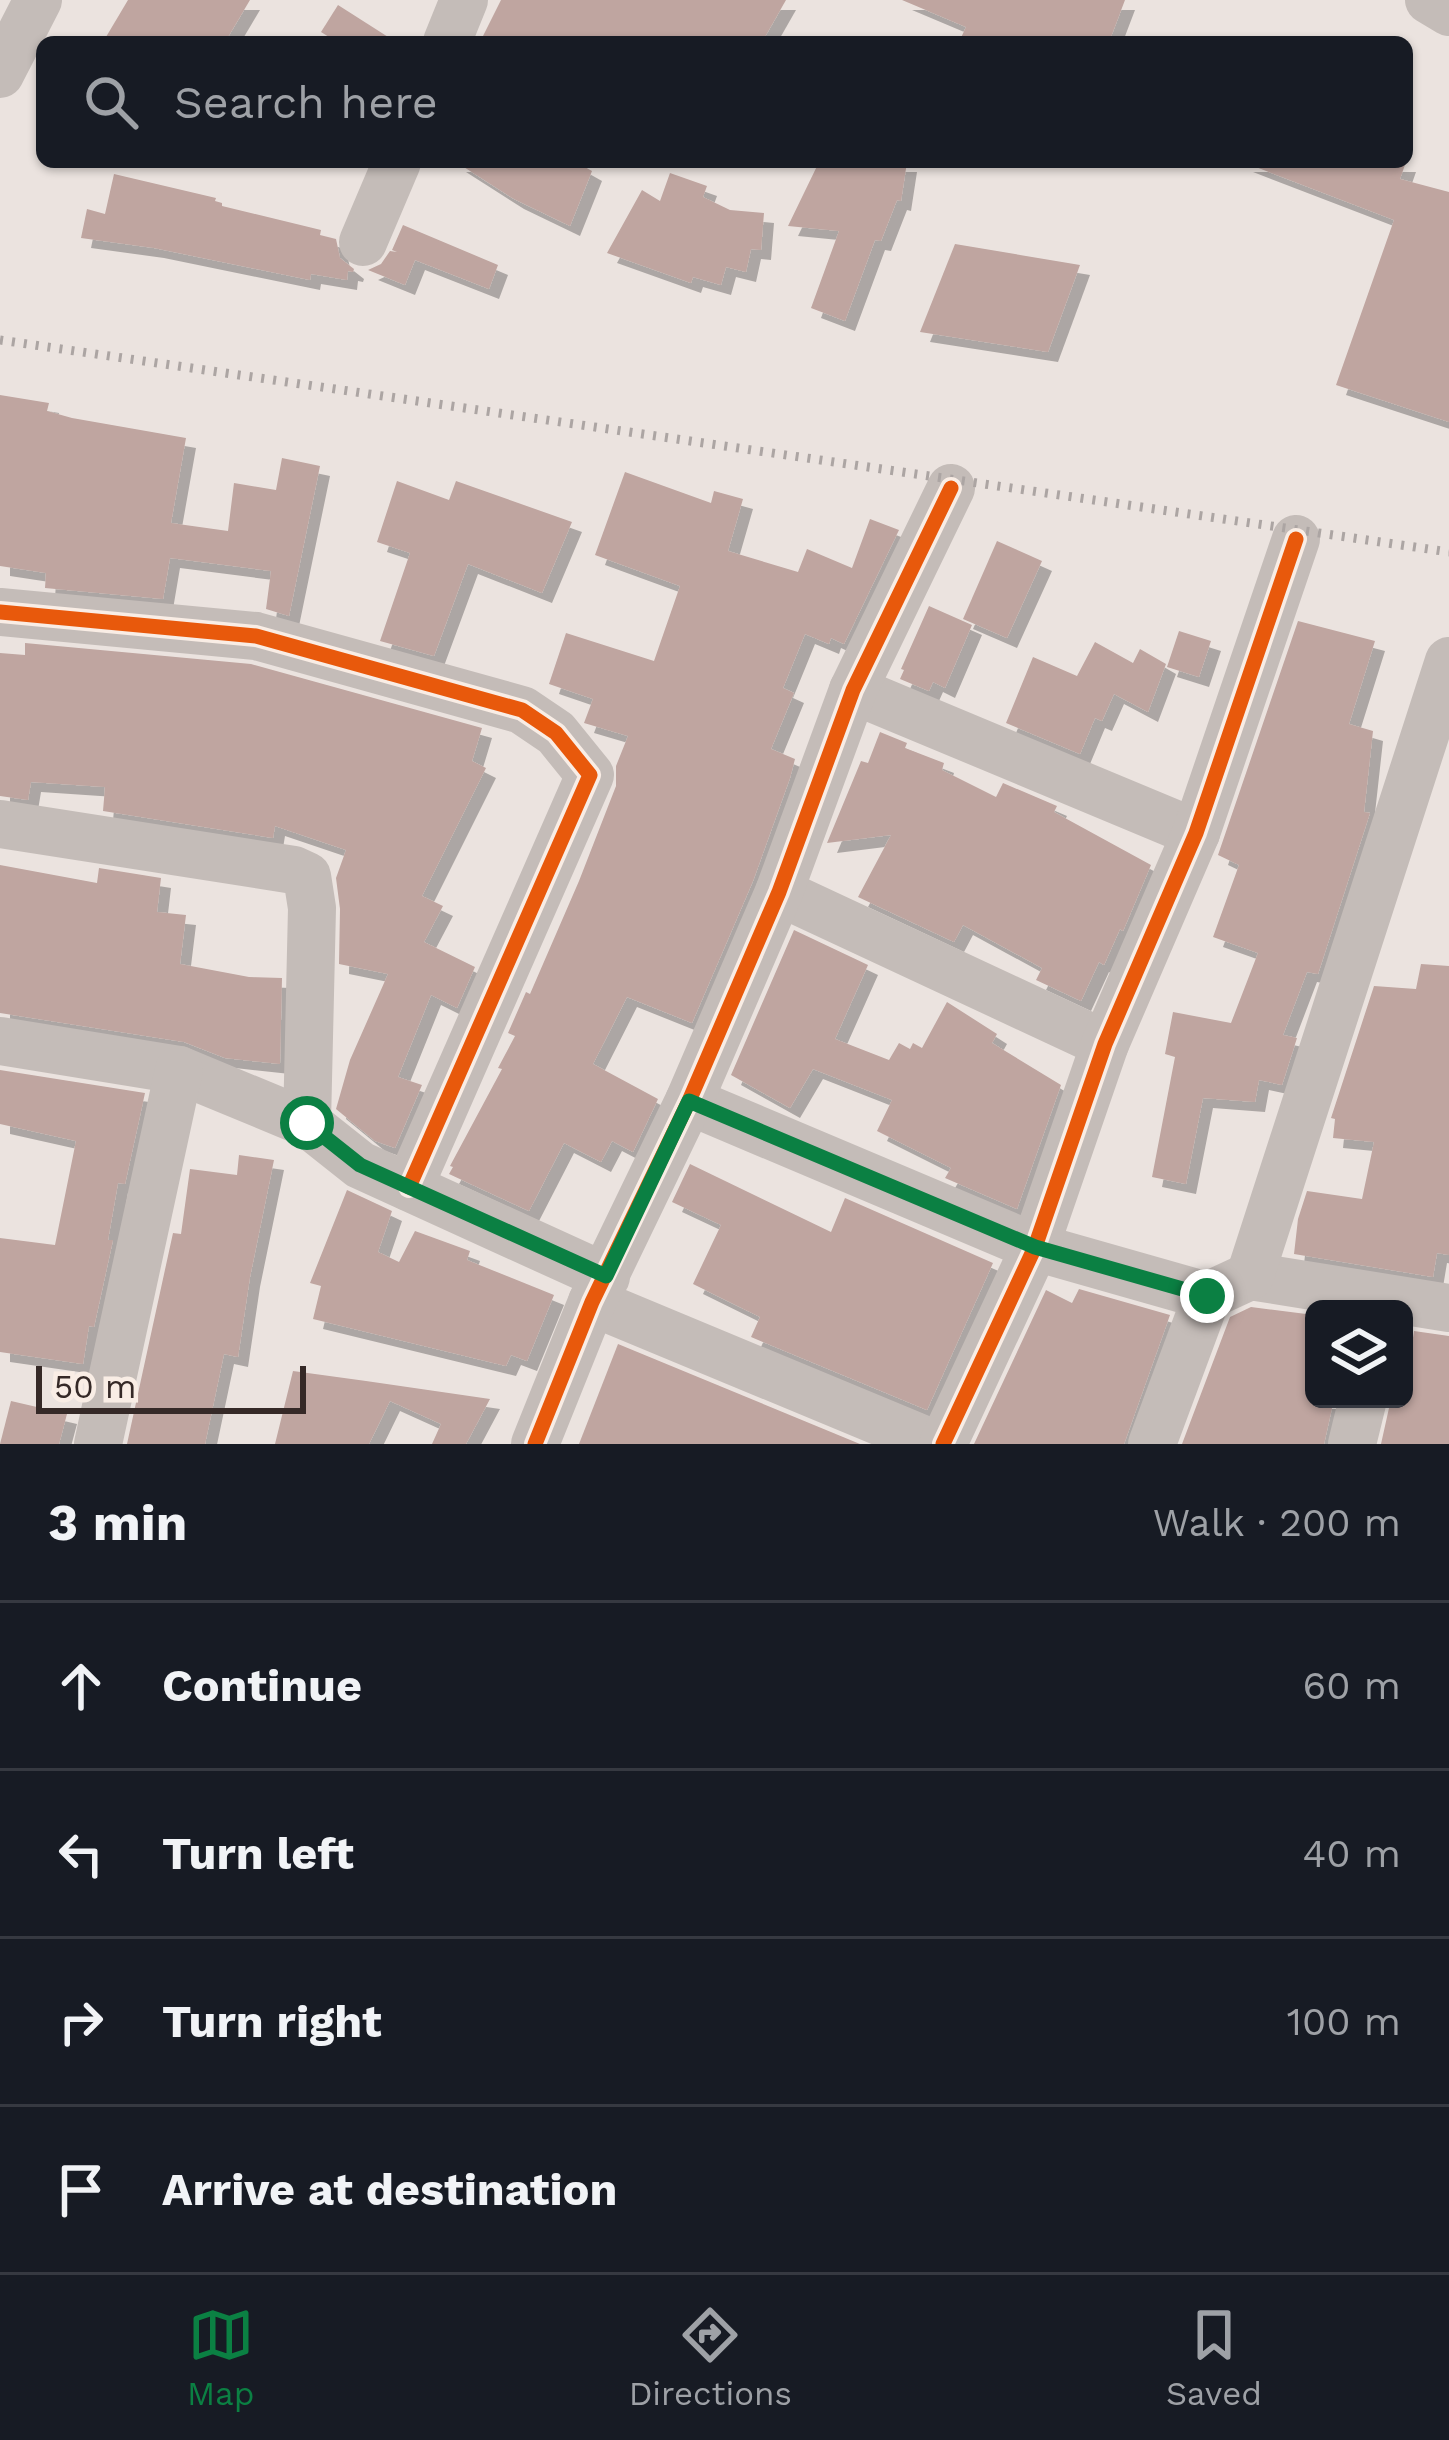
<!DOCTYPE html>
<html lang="en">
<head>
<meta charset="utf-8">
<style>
	body { margin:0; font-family:"Work Sans",sans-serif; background:#20242c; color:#f1f3f6 }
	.controls { position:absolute; right:36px; bottom:36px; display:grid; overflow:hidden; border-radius:18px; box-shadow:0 3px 9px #0004 }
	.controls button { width:108px; height:108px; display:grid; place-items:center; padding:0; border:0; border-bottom:3px solid #363941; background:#171b24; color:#f1f3f6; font:60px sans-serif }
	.scale { position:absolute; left:36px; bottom:30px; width:270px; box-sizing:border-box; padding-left:12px; border:6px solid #352927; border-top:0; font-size:33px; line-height:42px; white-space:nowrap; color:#352927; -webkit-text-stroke:9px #f9ede5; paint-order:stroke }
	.stop { position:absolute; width:36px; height:36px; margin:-27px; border:9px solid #0b8043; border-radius:50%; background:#fff }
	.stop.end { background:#0b8043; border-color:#fff; box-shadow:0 3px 12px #0008 }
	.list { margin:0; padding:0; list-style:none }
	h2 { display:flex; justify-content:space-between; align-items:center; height:156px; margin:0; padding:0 48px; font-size:51px }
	h2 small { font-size:39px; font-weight:400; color:#9ea1a6 }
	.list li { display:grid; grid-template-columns:78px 1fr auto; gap:36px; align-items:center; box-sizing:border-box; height:168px; padding:0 48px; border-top:3px solid #363941 }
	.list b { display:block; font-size:45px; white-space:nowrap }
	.list em { font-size:39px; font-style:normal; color:#9ea1a6 }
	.icon { flex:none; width:66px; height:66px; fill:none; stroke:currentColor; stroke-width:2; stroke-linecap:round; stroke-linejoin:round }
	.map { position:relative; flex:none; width:1449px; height:1444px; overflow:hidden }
	.search { position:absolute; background:#171b24; box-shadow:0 3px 9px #0004; left:36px; right:36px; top:36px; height:132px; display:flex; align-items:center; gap:30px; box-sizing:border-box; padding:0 42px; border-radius:18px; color:#9ea1a6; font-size:45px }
	.sheet { height:828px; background:#171b24 }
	nav { display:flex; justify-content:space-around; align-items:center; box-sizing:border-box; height:168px; border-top:3px solid #363941; background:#171b24; font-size:33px; color:#9ea1a6 }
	nav a { display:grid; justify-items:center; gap:6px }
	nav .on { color:#0b8043 }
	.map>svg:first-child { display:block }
</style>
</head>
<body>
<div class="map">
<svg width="1449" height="1444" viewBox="0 0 1449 1444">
	<defs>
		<filter id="shadow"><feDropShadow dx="10" dy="10" stdDeviation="0" flood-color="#0004"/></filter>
	</defs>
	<rect width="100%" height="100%" fill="#ebe3df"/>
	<g fill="#bfa5a0" filter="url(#shadow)">
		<polygon points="128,0 250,0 225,42 103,42"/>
		<polygon points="501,0 786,0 762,42 480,42"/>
		<polygon points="902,0 1125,0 1109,42 959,42 966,27"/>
		<polygon points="338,5 396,42 337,42 321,32"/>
		<polygon points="456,162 576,162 592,171 570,226 514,199"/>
		<polygon points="819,162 907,162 901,201 897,200 881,241 875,240 845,321 811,308 839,231 788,226"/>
		<polygon points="1243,162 1406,162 1400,179 1449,192 1449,422 1336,385 1394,220"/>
		<polygon points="670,173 707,186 703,197 730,210 764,213 761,250 751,249 746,272 726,267 721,285 693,277 691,283 607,253 642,190 660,201"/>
		<polygon points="114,174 216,198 215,201 222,203 222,206 321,230 320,235 336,239 340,258 354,269 353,272 348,271 347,280 311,274 310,280 154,248 81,238 87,209 105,214"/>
		<polygon points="403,225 498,265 489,289 415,260 405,285 368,270 381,264 390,251 397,252 392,250"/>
		<polygon points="955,244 1080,265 1048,352 920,332"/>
		<polygon points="0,395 49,403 47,411 72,418 186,438 171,523 228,531 234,483 276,490 282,458 320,466 289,616 266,609 271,571 170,558 163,599 45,588 46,573 0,566"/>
		<polygon points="625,472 711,503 714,491 743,499 728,551 798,572 807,549 852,568 870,519 899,530 844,644 831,638 829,644 805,634 783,688 794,693 771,749 795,759 790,778 753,881 692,1023 627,997 593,1064 658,1099 633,1152 612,1141 601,1162 564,1143 529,1211 449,1174 453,1167 450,1166 502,1069 498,1068 515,1036 508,1033 526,992 530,994 579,881 616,786 616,766 628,736 584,723 593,699 549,684 566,633 654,661 680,586 595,555"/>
		<polygon points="397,481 449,500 456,481 572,522 542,593 468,564 434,656 380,641 410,553 377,542"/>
		<polygon points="997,541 1042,561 1007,638 963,619"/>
		<polygon points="929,606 972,625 945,688 933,682 929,691 900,679 904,670 901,669"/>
		<polygon points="1298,621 1375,641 1349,724 1373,731 1364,812 1370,813 1318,974 1307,972 1283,1035 1297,1038 1282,1085 1259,1080 1255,1102 1203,1098 1186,1184 1152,1177 1175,1057 1165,1054 1173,1012 1231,1023 1258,953 1213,937 1239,865 1218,855"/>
		<polygon points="1179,631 1211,641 1199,677 1167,667"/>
		<polygon points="1095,642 1133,663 1140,649 1166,664 1148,712 1114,694 1102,721 1095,718 1080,754 1006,723 1033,657 1077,676"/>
		<polygon points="25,643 251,664 482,728 472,761 486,768 422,896 443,906 424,942 475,967 457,1008 431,995 398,1077 422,1085 395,1148 375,1141 336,1109 350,1060 388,974 339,964 340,909 336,878 346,850 275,826 273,838 103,811 105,787 31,782 28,800 0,796 0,653 25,655"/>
		<polygon points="880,732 907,743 905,748 944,763 942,770 996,797 1003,783 1057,806 1054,812 1151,865 1123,931 1120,929 1104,965 1099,962 1081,1001 1036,980 1042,968 963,925 954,942 858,897 891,835 827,843 861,761 868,763"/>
		<polygon points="0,865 97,883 99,868 161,878 157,912 186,915 180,964 249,977 282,978 280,1064 225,1058 184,1042 0,1013"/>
		<polygon points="794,930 868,965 835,1039 889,1060 899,1043 910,1049 913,1043 922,1048 947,1002 997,1034 992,1043 1061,1085 1017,1209 945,1178 951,1168 877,1131 892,1100 813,1069 790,1108 731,1075"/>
		<polygon points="1421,964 1449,966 1449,1255 1437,1253 1433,1277 1294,1254 1298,1219 1307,1191 1362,1199 1374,1142 1333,1138 1335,1119 1331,1118 1374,986 1416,989"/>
		<polygon points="0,1070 145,1093 125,1184 118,1183 108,1240 113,1240 94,1327 89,1326 83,1364 0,1352 0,1238 55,1245 76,1141 0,1124"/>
		<polygon points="239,1155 274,1160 250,1277 238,1357 224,1354 205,1444 127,1444 173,1233 181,1234 190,1169 237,1175"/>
		<polygon points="690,1164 831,1232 845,1198 993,1263 927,1410 751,1337 760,1317 693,1284 721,1225 672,1202"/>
		<polygon points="347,1190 392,1211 378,1252 399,1262 415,1231 470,1251 467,1260 554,1295 527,1361 511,1355 506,1366 313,1319 321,1286 310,1283"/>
		<polygon points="1079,1289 1170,1315 1124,1444 974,1444 1046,1290 1072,1303"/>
		<polygon points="1251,1307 1314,1315 1311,1399 1334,1399 1324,1444 1182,1444 1230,1317"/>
		<polygon points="1414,1331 1449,1336 1449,1444 1381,1444 1391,1399 1404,1399"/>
		<polygon points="618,1344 860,1444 579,1444"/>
		<polygon points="293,1371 366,1381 490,1399 466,1444 432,1444 441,1424 390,1401 369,1444 275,1444"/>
		<polygon points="11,1401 67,1414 59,1444 0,1444"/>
	</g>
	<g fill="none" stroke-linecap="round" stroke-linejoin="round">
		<g stroke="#c4bcb8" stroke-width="48">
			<polyline points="1429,0 1449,12"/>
			<polyline points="447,42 464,0"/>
			<polyline points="0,74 38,0"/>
			<polyline points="363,242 397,162"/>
			<polyline points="0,612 256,636 522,710 556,733 590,775 409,1187"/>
			<polyline points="853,690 1196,833"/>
			<polyline points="0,824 294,870 307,876 312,908 307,1123"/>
			<polyline points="779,892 1105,1044"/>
			<polyline points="0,1041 179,1070 307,1123 360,1165 606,1277"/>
			<polyline points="689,1101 1035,1247 1207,1296 1250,1276 1449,1308"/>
			<polyline points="1250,1276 1449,661"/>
			<polyline points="592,1302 934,1444"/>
			<polyline points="98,1444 179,1070"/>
			<polyline points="535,1444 592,1302 689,1101 779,892 853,690 951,488"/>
			<polyline points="943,1444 1035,1247 1105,1044 1196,833 1296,539"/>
			<polyline points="1152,1444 1207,1296"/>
			<polyline points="1352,1444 1363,1399"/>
		</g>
		<polyline stroke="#aca5a3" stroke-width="9" stroke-dasharray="3 9" stroke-linecap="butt" points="0,340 1449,552"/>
		<g stroke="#f9ede5" stroke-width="22">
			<g id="cycleway">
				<polyline points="0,612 256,636 522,710 556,733 590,775 409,1187"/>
				<polyline points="535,1444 592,1302 689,1101 779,892 853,690 951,488"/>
				<polyline points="943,1444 1035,1247 1105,1044 1196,833 1296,539"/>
			</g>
		</g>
		<use href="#cycleway" stroke="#e8590c" stroke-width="15"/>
	</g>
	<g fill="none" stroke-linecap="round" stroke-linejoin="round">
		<polyline stroke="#0b8043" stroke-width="15" points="307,1123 360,1165 606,1276 689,1101 1035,1247 1207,1296"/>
	</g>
</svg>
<div class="controls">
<button><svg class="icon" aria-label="layers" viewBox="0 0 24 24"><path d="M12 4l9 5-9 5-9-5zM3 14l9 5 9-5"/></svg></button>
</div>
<div class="scale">50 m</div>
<div class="stop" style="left:307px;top:1123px"></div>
<div class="stop end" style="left:1207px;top:1296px"></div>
<div class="search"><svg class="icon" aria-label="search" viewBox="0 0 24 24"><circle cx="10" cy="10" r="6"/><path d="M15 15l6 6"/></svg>Search here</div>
</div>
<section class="sheet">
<h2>3 min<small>Walk · 200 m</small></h2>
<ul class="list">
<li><svg class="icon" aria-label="ahead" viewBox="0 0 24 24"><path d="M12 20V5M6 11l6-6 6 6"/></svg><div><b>Continue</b></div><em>60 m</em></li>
<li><svg class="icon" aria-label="left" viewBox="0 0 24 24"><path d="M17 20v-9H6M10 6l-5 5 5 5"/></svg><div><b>Turn left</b></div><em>40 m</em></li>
<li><svg class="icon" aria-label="right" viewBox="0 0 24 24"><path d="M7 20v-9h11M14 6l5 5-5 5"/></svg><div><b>Turn right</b></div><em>100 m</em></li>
<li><svg class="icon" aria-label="arrive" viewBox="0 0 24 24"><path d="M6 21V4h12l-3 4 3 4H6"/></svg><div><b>Arrive at destination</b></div></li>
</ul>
</section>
<nav>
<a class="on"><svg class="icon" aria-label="map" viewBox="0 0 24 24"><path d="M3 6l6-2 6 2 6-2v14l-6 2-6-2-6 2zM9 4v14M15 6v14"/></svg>Map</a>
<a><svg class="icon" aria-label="directions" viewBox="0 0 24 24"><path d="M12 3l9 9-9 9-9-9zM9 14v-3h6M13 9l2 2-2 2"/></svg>Directions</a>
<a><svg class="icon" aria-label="saved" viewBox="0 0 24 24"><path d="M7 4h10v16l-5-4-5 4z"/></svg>Saved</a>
</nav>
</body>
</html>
